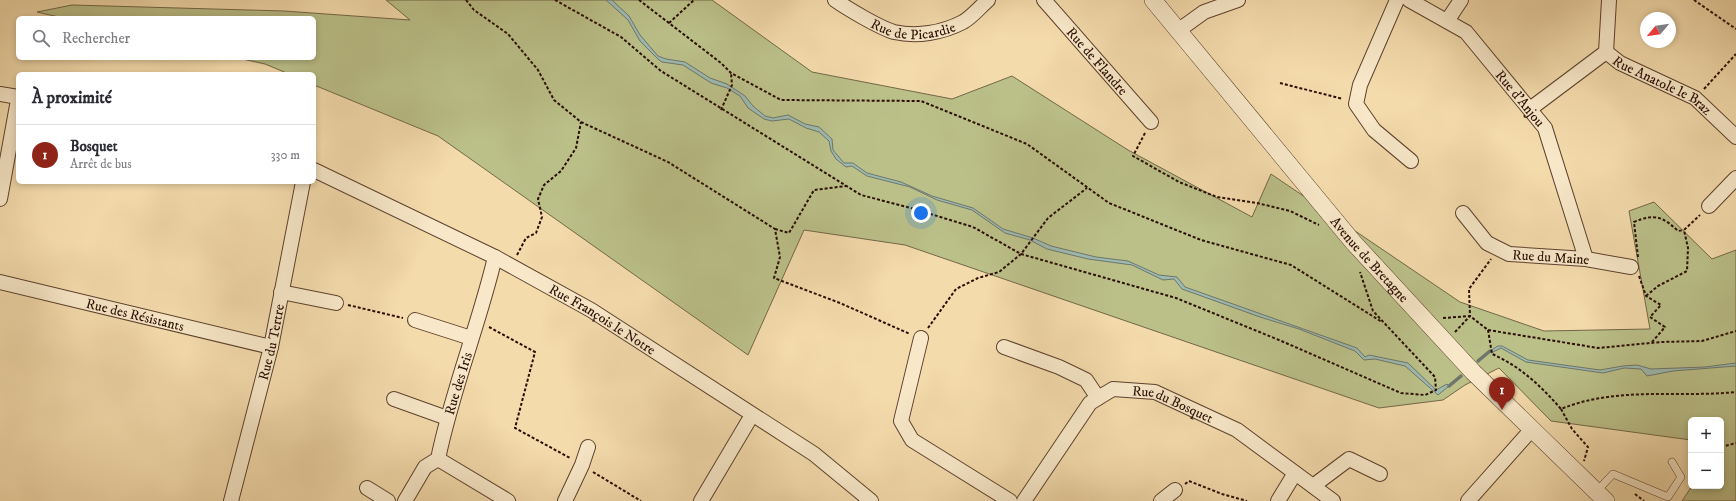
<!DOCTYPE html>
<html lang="fr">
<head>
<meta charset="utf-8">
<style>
	body { margin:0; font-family:"IM FELL DW Pica",serif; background:#f2f2f3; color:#2b2b33 }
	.controls { position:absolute; right:12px; bottom:12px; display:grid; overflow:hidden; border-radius:6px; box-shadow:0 2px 6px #0003 }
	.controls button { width:36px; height:36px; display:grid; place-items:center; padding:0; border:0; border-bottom:1px solid #e1e1e2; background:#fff; color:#2b2b33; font:20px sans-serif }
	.compass { position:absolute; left:1640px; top:12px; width:36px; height:36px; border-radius:50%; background:#fff; box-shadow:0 2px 6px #0003; rotate:241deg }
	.you { position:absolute; left:921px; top:213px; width:14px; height:14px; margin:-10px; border:3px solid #fff; border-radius:50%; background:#1a73e8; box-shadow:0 0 0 6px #1a73e833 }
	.badge { display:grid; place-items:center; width:26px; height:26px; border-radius:50%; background:#8f2418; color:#fff; font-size:13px; font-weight:700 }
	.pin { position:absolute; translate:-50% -33px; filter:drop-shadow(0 1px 2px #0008) }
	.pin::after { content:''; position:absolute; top:21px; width:14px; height:12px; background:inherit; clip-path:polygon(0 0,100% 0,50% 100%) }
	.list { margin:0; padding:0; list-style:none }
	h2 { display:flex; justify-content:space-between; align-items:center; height:52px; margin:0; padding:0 16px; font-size:17px }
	h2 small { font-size:13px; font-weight:400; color:#7c7c81 }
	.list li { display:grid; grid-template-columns:26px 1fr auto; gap:12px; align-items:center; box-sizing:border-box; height:60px; padding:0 16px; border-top:1px solid #e1e1e2 }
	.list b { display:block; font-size:15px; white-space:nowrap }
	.list p { margin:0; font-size:13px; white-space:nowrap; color:#7c7c81 }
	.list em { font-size:13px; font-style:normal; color:#7c7c81 }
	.icon { flex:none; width:22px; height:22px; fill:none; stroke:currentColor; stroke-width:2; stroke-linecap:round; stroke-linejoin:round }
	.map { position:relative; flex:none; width:1736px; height:501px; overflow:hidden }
	.search { position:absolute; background:#fff; box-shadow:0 2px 6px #0003; left:16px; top:16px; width:300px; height:44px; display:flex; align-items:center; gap:10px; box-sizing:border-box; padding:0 14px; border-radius:6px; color:#7c7c81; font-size:15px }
	.panel { position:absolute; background:#fff; box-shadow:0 2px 6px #0003; left:16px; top:72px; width:300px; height:112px; border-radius:6px }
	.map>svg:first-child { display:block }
</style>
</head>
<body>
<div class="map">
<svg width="1736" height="501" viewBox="0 0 1736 501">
	<rect width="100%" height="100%" fill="#f4dbac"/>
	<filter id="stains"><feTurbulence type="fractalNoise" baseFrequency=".005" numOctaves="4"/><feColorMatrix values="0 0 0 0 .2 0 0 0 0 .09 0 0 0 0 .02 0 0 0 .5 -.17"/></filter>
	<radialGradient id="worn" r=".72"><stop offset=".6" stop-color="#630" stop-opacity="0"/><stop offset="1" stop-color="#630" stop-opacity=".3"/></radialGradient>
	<polygon fill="#bbc089" stroke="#736746" points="386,0 712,0 812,72 952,99 1012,76 1128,150 1252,217 1271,174 1460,302 1544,331 1650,329 1629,211 1654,202 1712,259 1736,250 1736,501 1682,501 1692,486 1721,486 1721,420 1691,420 1691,440 1551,421 1499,368 1465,385 1443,400 1379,408 905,245 804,230 748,355 438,136 314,85 314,74 289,74 265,64 238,58 314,58 314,18 63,18 37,12 72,5 284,11 410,20"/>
	<g fill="#9cbab0" stroke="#6f756b">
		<polygon points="606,0 612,0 629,16 640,35 658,56 666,59 685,62 710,78 727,84 745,96 753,106 765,116 773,118 788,115 805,124 819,127 832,139 833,150 844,163 853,163 867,173 901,182 932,196 973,208 1003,229 1033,238 1051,246 1096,257 1128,261 1159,275 1177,277 1185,287 1357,348 1365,357 1369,355 1408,363 1436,390 1447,384 1449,386 1438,395 1405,366 1375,359 1364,360 1355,351 1299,329 1260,317 1182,289 1174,279 1163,280 1132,265 1088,259 1047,249 1030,240 1005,233 972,210 937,200 910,187 867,176 852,166 846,167 836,159 831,151 829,141 819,132 806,128 789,119 772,121 764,119 748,108 740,96 727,88 711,83 683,65 662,62 659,60 640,41 628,20"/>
		<polygon points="1498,346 1502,346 1528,360 1600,370 1623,366 1637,365 1651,369 1705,367 1736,363 1736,366 1673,371 1647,376 1641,369 1624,368 1603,373 1526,362 1501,348 1491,353 1490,351"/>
	</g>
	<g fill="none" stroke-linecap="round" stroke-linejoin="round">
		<g stroke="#6f756b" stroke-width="3.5">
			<polyline points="1478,361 1490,351"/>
			<polyline points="1449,386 1461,376"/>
		</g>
		<g stroke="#5d412d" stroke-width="8">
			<polyline id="service" points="1596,492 1613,474 1668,497 1681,477 1672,462"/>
		</g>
		<g stroke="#5d412d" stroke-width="16">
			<g id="minor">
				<path id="s1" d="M835 0C848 9 880 28 894 32 917 37 942 33 963 22 972 17 980 7 988 0"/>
				<path id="s2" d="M1044 0 1151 122"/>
				<polyline points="1397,0 1360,85 1356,104 1374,130 1411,161"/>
				<path id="s3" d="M1409 0 1466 32 1545 128 1586 259"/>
				<polyline points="1447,21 1461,0"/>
				<polyline points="1179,30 1204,12 1238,0"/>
				<path id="s4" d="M1606 52 1620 63 1695 98 1736 137"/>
				<polyline points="0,94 18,97"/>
				<polyline points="1530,109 1606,52 1609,0"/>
				<path id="s5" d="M314 170 495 257 591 310 814 454 871 501"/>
				<polyline points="0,199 18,100"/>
				<polyline points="1709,206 1736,178"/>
				<path id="s6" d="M1463 213 1487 243 1509 254 1586 259 1631 267"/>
				<path id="s7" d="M0 282 271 347"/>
				<polyline points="281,292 336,303"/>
				<polyline points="415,320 471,338"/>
				<polyline points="921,338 901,421 912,440 1010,501"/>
				<path id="s8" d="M1004 347 1059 367 1086 380 1098 398 1113 389 1155 392 1237 430 1333 501"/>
				<polyline points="394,399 447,418"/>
				<polyline points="438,459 508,501"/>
				<polyline points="1313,486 1349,459 1380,474"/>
				<polyline points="367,488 388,501"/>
				<path id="s9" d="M231 501 271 347 303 182"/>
				<path id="s10" d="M405 501 425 467 438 459C452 390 479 325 495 257"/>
				<polyline points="565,501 582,465 588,447"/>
				<polyline points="701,501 752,415"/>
				<polyline points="1024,501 1090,403 1098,398"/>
				<polyline points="1161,501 1175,490"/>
				<polyline points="1278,501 1295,473"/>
				<polyline points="1468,501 1532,429"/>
			</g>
		</g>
		<g stroke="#5d412d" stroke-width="18">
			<g id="tertiary">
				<path id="s11" d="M1153 0 1353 242 1473 372 1606 501"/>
			</g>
		</g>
		<g stroke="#2b0e03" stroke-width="2" stroke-dasharray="3 2" stroke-linecap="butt">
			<polyline points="466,0 474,10 508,34 538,70 554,100 581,122 668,162 775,229 780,257 774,278 840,303 910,334"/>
			<polyline points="555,0 621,37 661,71 861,195 911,208 973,227 1021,254 1176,298 1279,340 1401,393 1425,395 1436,390 1435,377 1373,311 1360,272"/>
			<polyline points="639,0 721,63 731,73 781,100 921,101 1027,144 1109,203 1201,240 1291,265 1382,322"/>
			<polyline points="1694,0 1736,29"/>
			<polyline points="669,23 694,0"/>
			<polyline points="1280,83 1343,99"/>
			<polyline points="1704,89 1736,54"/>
			<polyline points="721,110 732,85 731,73"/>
			<polyline points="1145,133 1133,156 1179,182 1217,197 1257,203 1290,211 1319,225"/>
			<polyline points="775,229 789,233 814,190 846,186"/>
			<polyline points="517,255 526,238 536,233 542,217 538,199 544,185 561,171 576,148 581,122"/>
			<path d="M1638 257 1634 222C1655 213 1663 217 1678 231L1684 230"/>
			<polyline points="1639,276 1646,296 1661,305 1650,317 1665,327 1652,342"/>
			<polyline points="1646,296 1658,286 1687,271 1688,248 1684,230 1700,215"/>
			<polyline points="348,305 403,318"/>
			<polyline points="1443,318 1470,316 1488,330 1598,348 1661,342 1702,341 1736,331"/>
			<polyline points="489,327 535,352 515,428 570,458"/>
			<polyline points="928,328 956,289 978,278 999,272 1021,254 1048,218 1087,188"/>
			<path d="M1488 330 1492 354C1520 366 1542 387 1561 409 1617 386 1678 398 1736 392"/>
			<polyline points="1455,332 1470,316 1469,289 1491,259"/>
			<polyline points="1561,409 1572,429 1588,447 1584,461"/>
			<polyline points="1721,447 1736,443"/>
			<polyline points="593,472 641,501"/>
			<polyline points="1185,484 1189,481 1222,494 1247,501"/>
			<polyline points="1635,494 1644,501"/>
		</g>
		<use href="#service" stroke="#f8e8c9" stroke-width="7"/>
		<use href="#minor" stroke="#f8e8c9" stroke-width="14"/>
		<use href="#tertiary" stroke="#f8e8c9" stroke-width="17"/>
	</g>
	<g text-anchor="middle" stroke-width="3" stroke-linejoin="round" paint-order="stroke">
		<g font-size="14" fill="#2b0e03" stroke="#f8e8c9">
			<text dy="5" stroke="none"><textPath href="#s1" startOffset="86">Rue de Picardie</textPath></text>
			<text dy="5" stroke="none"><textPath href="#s2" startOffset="81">Rue de Flandre</textPath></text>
			<text dy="5" stroke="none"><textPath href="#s4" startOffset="66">Rue Anatole le Braz</textPath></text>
			<text dy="5" stroke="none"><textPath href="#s3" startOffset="151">Rue d'Anjou</textPath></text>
			<text dy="5" stroke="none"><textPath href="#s6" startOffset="105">Rue du Maine</textPath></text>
			<text dy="5" stroke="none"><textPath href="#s11" startOffset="338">Avenue de Bretagne</textPath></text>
			<text dy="5" stroke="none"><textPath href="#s7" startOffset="139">Rue des Résistants</textPath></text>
			<text dy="5" stroke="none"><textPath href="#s5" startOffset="325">Rue François le Notre</textPath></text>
			<text dy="5" stroke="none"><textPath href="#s9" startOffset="164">Rue du Tertre</textPath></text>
			<text dy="5" stroke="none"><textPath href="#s10" startOffset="133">Rue des Iris</textPath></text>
			<text dy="5" stroke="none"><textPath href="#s8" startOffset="190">Rue du Bosquet</textPath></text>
		</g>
	</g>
	<rect width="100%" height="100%" filter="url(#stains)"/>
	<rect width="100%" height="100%" fill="url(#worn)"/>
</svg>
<div class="controls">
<button>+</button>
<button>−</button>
</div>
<svg class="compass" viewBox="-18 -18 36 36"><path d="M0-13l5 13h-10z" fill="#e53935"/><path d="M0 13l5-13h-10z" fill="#7c7c81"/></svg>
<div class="you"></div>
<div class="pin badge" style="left:1502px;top:410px">1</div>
<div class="search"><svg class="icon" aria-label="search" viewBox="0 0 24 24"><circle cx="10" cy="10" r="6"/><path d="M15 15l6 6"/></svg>Rechercher</div>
<section class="panel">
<h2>À proximité<small></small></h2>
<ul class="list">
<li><span class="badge">1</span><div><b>Bosquet</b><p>Arrêt de bus</p></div><em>330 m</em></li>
</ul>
</section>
</div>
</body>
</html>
